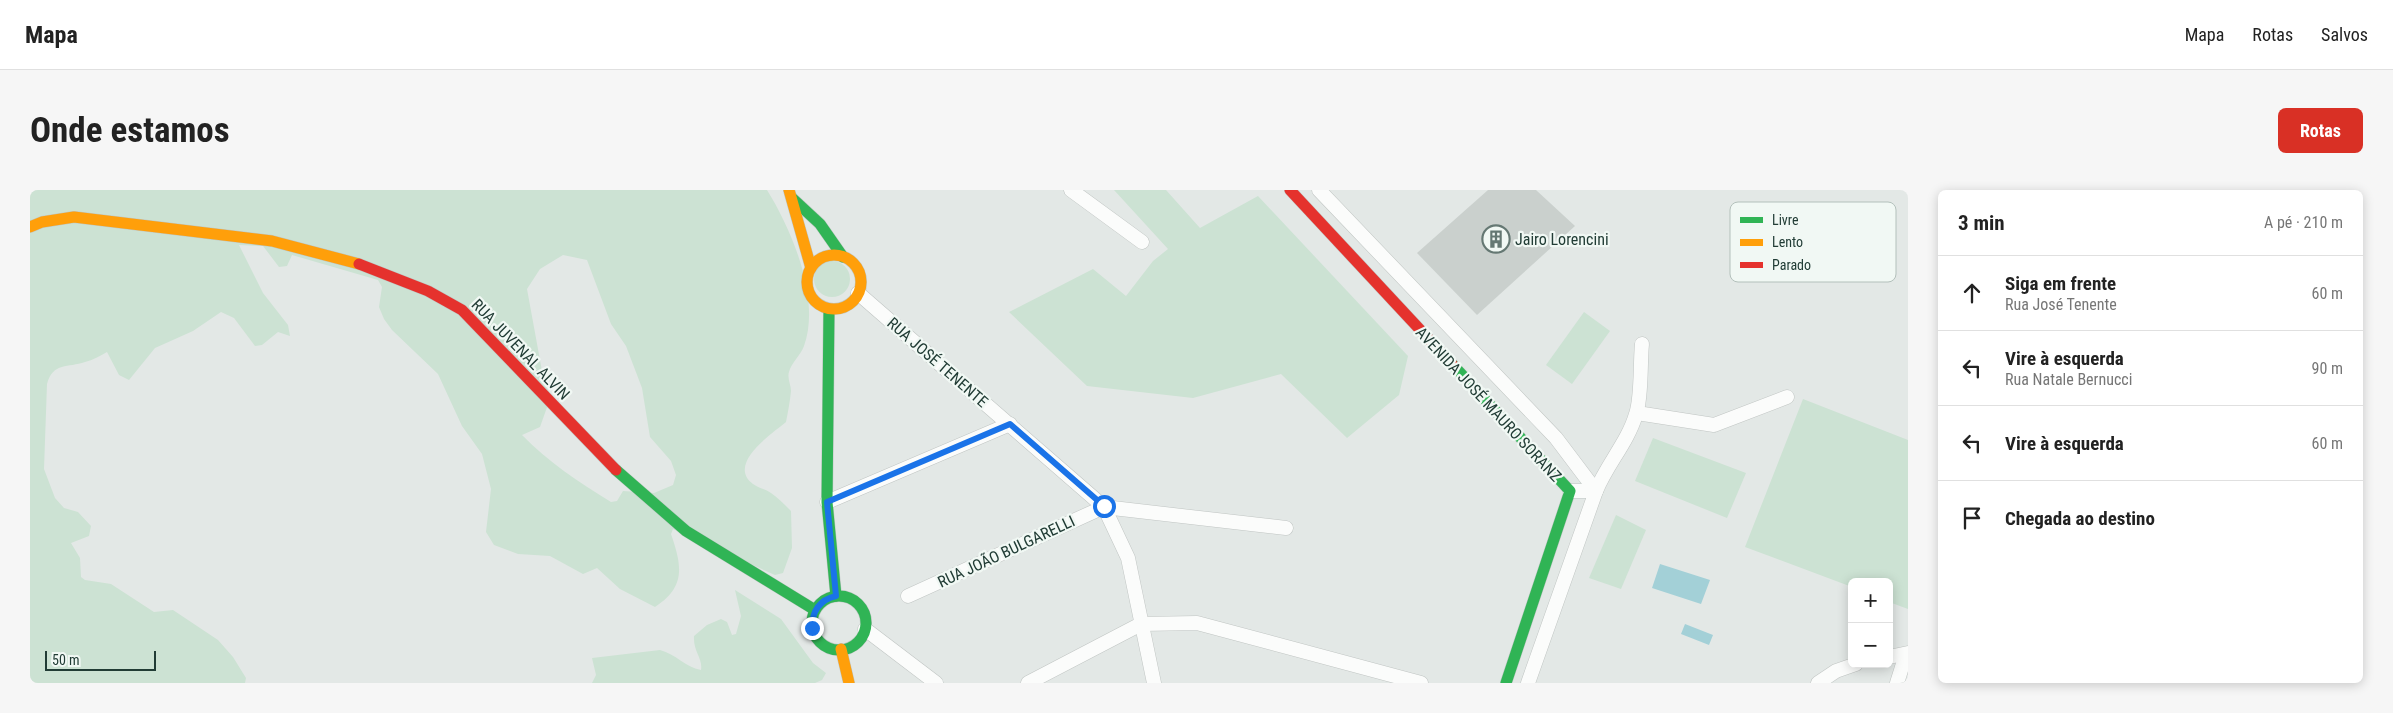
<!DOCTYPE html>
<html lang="pt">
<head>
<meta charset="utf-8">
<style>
	body { margin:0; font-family:"Roboto Condensed",sans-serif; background:#f6f6f6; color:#222 }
	.controls { position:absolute; right:15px; bottom:15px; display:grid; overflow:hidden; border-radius:8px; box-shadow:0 2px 12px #0003 }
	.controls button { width:45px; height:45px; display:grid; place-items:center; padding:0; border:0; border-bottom:1px solid #e0e0e0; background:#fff; color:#222; font:25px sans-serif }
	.scale { position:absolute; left:15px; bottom:12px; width:111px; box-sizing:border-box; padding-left:5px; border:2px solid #213c35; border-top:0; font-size:14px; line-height:18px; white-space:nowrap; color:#213c35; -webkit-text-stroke:4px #f1f8f4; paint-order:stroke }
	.stop { position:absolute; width:15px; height:15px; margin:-11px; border:4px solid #1a73e8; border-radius:50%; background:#fff }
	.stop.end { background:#1a73e8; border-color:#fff; box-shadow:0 1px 5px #0008 }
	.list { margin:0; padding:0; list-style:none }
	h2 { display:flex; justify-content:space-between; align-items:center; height:65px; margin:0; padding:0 20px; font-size:21px }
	h2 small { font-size:16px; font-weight:400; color:#767676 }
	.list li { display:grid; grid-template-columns:32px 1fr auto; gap:15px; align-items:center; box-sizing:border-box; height:75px; padding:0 20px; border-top:1px solid #e0e0e0 }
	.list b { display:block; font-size:19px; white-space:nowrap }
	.list p { margin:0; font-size:16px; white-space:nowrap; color:#767676 }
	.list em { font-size:16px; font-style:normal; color:#767676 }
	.icon { flex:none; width:28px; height:28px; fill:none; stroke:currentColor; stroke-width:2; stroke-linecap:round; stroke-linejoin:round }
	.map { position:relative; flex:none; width:1878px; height:493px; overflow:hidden; border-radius:8px }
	header { display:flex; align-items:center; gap:30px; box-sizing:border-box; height:70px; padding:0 25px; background:#fff; border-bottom:1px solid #e0e0e0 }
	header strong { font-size:24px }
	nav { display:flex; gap:28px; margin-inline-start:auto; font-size:18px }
	.intro { display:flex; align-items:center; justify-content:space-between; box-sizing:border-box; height:120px; padding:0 30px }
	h1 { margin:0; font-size:35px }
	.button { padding:12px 22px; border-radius:8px; background:#d93025; color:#fff; font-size:18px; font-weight:700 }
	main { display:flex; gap:30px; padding:0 30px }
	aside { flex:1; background:#fff; border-radius:8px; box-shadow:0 2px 12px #0003 }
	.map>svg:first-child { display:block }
</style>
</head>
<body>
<header>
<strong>Mapa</strong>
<nav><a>Mapa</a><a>Rotas</a><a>Salvos</a></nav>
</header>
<div class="intro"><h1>Onde estamos</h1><a class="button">Rotas</a></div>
<main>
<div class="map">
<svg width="1878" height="493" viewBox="0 0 1878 493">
	<rect width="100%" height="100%" fill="#e3e8e6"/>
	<g fill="#cce2d3" fill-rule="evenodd">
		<path d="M0 0H737C762 40 791 109 774 156 771 165 761 173 759 182 757 188 761 195 761 201 760 211 758 222 756 232 743 243 696 274 723 294 728 298 736 299 741 303 748 308 755 315 761 321L762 358 753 383 745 385 643 339 641 344C652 376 656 397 625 417L590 399 567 378 553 384 520 366 488 364 464 355 456 342 461 299 452 264 432 236 408 184 362 140 354 129 349 117 352 97 348 90 262 65 257 76 249 77 233 56 209 55 233 103 258 135 260 146 248 142 232 155 225 156 204 128 191 122 163 141 125 158 99 190 89 185 77 162C70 166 63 170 55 172 38 178 23 172 17 194L14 279 25 308 34 318 48 322 61 336 59 346 41 353 50 368 51 387 55 390 81 394 124 422 143 420 188 450 203 467 216 488 215 493H0ZM533 65 557 70 581 134 596 156 612 198 620 247 641 271 646 285 643 295 624 303 593 301 587 311 581 312C549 292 518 272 492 245L510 237 521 206 514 192 497 99 510 79Z"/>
		<polygon points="1084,0 1136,0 1170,38 1228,6 1378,166 1369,205 1317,248 1251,184 1163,208 1057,196 979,122 1063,79 1096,106 1123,71 1138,59"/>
		<circle cx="802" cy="89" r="18"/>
		<polygon points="1554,122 1580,141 1542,194 1516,175"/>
		<polygon points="1773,209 1878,250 1878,419 1859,412 1859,392 1822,392 1822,397 1715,357"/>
		<polygon points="1623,248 1716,283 1697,328 1605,291"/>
		<polygon points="1586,325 1616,340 1591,399 1559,388"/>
		<path d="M705 400 751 429 783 473 796 483 792 490 785 493H562L566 485 562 468 630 460C646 464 655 477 671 480 673 468 663 462 664 446L677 435 691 429 697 432 702 445 706 444 711 426Z"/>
	</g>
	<g fill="#a3d0d7">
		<polygon points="1630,374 1680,390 1671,414 1622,398"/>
		<polygon points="1655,434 1683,445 1679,455 1651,444"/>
	</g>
	<polygon fill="#cad0cd" points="1458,0 1506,0 1545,36 1447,125 1387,63"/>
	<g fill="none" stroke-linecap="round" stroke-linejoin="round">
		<g stroke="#c0c5c3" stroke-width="15">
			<g id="street">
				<polyline points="1041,0 1112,52"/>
				<polyline points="1289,0 1526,248 1566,301 1498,493"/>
				<polyline points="828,103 1074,317 1098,368 1124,493"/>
				<polyline points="1607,223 1684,235 1757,207"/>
				<path d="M1540 301H1566C1577 274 1598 252 1606 224 1612 207 1610 173 1612 154"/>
				<polyline points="797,312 980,234"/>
				<polyline points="878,406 1074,317 1256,338"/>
				<polyline points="835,439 906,493"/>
				<polyline points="1859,467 1878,463"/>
				<polyline points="998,493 1111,434 1167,433 1391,493"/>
				<polyline points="1788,493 1806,481 1826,474"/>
				<polyline points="1867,493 1876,464"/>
			</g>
		</g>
		<g stroke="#bfc6c3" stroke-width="12">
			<g id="fast">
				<polyline points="762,8 790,34 813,67"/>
				<polyline points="799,119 797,312 806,406"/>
				<polyline points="1422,174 1540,301 1476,493"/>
				<polyline points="586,280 656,341 785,420"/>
				<circle cx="809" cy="433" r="27"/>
			</g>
		</g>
		<g stroke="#bfc6c3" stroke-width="12">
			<g id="slow">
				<polyline points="759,0 781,78"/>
				<polyline points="0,37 12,32 44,27 242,51 329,74"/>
				<circle cx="804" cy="92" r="27"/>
				<polyline points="811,459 819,493"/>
			</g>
		</g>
		<g stroke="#bfc6c3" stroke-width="12">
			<g id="jam">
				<polyline points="1260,0 1422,174"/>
				<polyline points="329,74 398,101 432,120 586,280"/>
			</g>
		</g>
		<use href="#street" stroke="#fbfcfb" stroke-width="14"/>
		<use href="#fast" stroke="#30b455" stroke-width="11"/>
		<use href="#slow" stroke="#ff9f0a" stroke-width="11"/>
		<use href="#jam" stroke="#e5322d" stroke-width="11"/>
	</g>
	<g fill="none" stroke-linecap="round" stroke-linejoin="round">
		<path stroke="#1a73e8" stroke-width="6" d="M782 438C782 421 789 410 806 406L797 312 980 234 1074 316"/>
	</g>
	<defs>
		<g id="building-ring" transform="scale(1.4375)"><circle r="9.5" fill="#f1f8f4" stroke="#657873" stroke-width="1.5"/><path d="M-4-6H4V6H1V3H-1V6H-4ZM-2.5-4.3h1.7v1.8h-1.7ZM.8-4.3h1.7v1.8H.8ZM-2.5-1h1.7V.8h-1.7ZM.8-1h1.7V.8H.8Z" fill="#657873"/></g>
	</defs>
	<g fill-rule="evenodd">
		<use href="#building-ring" x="1466" y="49"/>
	</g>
	<g text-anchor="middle" stroke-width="4.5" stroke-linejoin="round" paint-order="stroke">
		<g font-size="16" fill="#213c35" stroke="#f1f8f4" text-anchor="start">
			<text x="1485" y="55">Jairo Lorencini</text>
		</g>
		<g font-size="16" fill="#213c35" stroke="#f1f8f4">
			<text transform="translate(491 159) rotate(46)" y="6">RUA JUVENAL ALVIN</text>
			<text transform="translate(908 172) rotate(41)" y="6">RUA JOSÉ TENENTE</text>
			<text transform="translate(1459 214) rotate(47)" y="6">AVENIDA JOSÉ MAURO SORANZ</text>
			<text transform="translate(976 361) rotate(-25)" y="6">RUA JOÃO BULGARELLI</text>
		</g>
	</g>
	<rect x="1700" y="12" width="166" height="80" rx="8" fill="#f1f8f4" stroke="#b3c0bb" stroke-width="1"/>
	<rect x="1710" y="27" width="23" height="6" fill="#30b455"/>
	<rect x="1710" y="49" width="23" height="7" fill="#ff9f0a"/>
	<rect x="1710" y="72" width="23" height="6" fill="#e5322d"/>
	<g font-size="14" fill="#213c35">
		<text x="1742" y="35">Livre</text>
		<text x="1742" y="57">Lento</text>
		<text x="1742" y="80">Parado</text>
	</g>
</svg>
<div class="controls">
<button>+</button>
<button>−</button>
</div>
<div class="scale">50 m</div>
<div class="stop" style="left:1074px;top:316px"></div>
<div class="stop end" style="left:782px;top:438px"></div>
</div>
<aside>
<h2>3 min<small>A pé · 210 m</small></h2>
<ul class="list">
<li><svg class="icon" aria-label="ahead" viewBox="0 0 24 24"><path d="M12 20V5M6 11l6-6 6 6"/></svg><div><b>Siga em frente</b><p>Rua José Tenente</p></div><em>60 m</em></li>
<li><svg class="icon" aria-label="left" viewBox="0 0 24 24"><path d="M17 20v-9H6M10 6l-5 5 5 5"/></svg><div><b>Vire à esquerda</b><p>Rua Natale Bernucci</p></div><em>90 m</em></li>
<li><svg class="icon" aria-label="left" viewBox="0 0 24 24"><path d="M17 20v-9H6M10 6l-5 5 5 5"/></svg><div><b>Vire à esquerda</b></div><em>60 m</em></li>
<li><svg class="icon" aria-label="arrive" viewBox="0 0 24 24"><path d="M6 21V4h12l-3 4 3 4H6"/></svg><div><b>Chegada ao destino</b></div></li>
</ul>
</aside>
</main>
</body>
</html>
